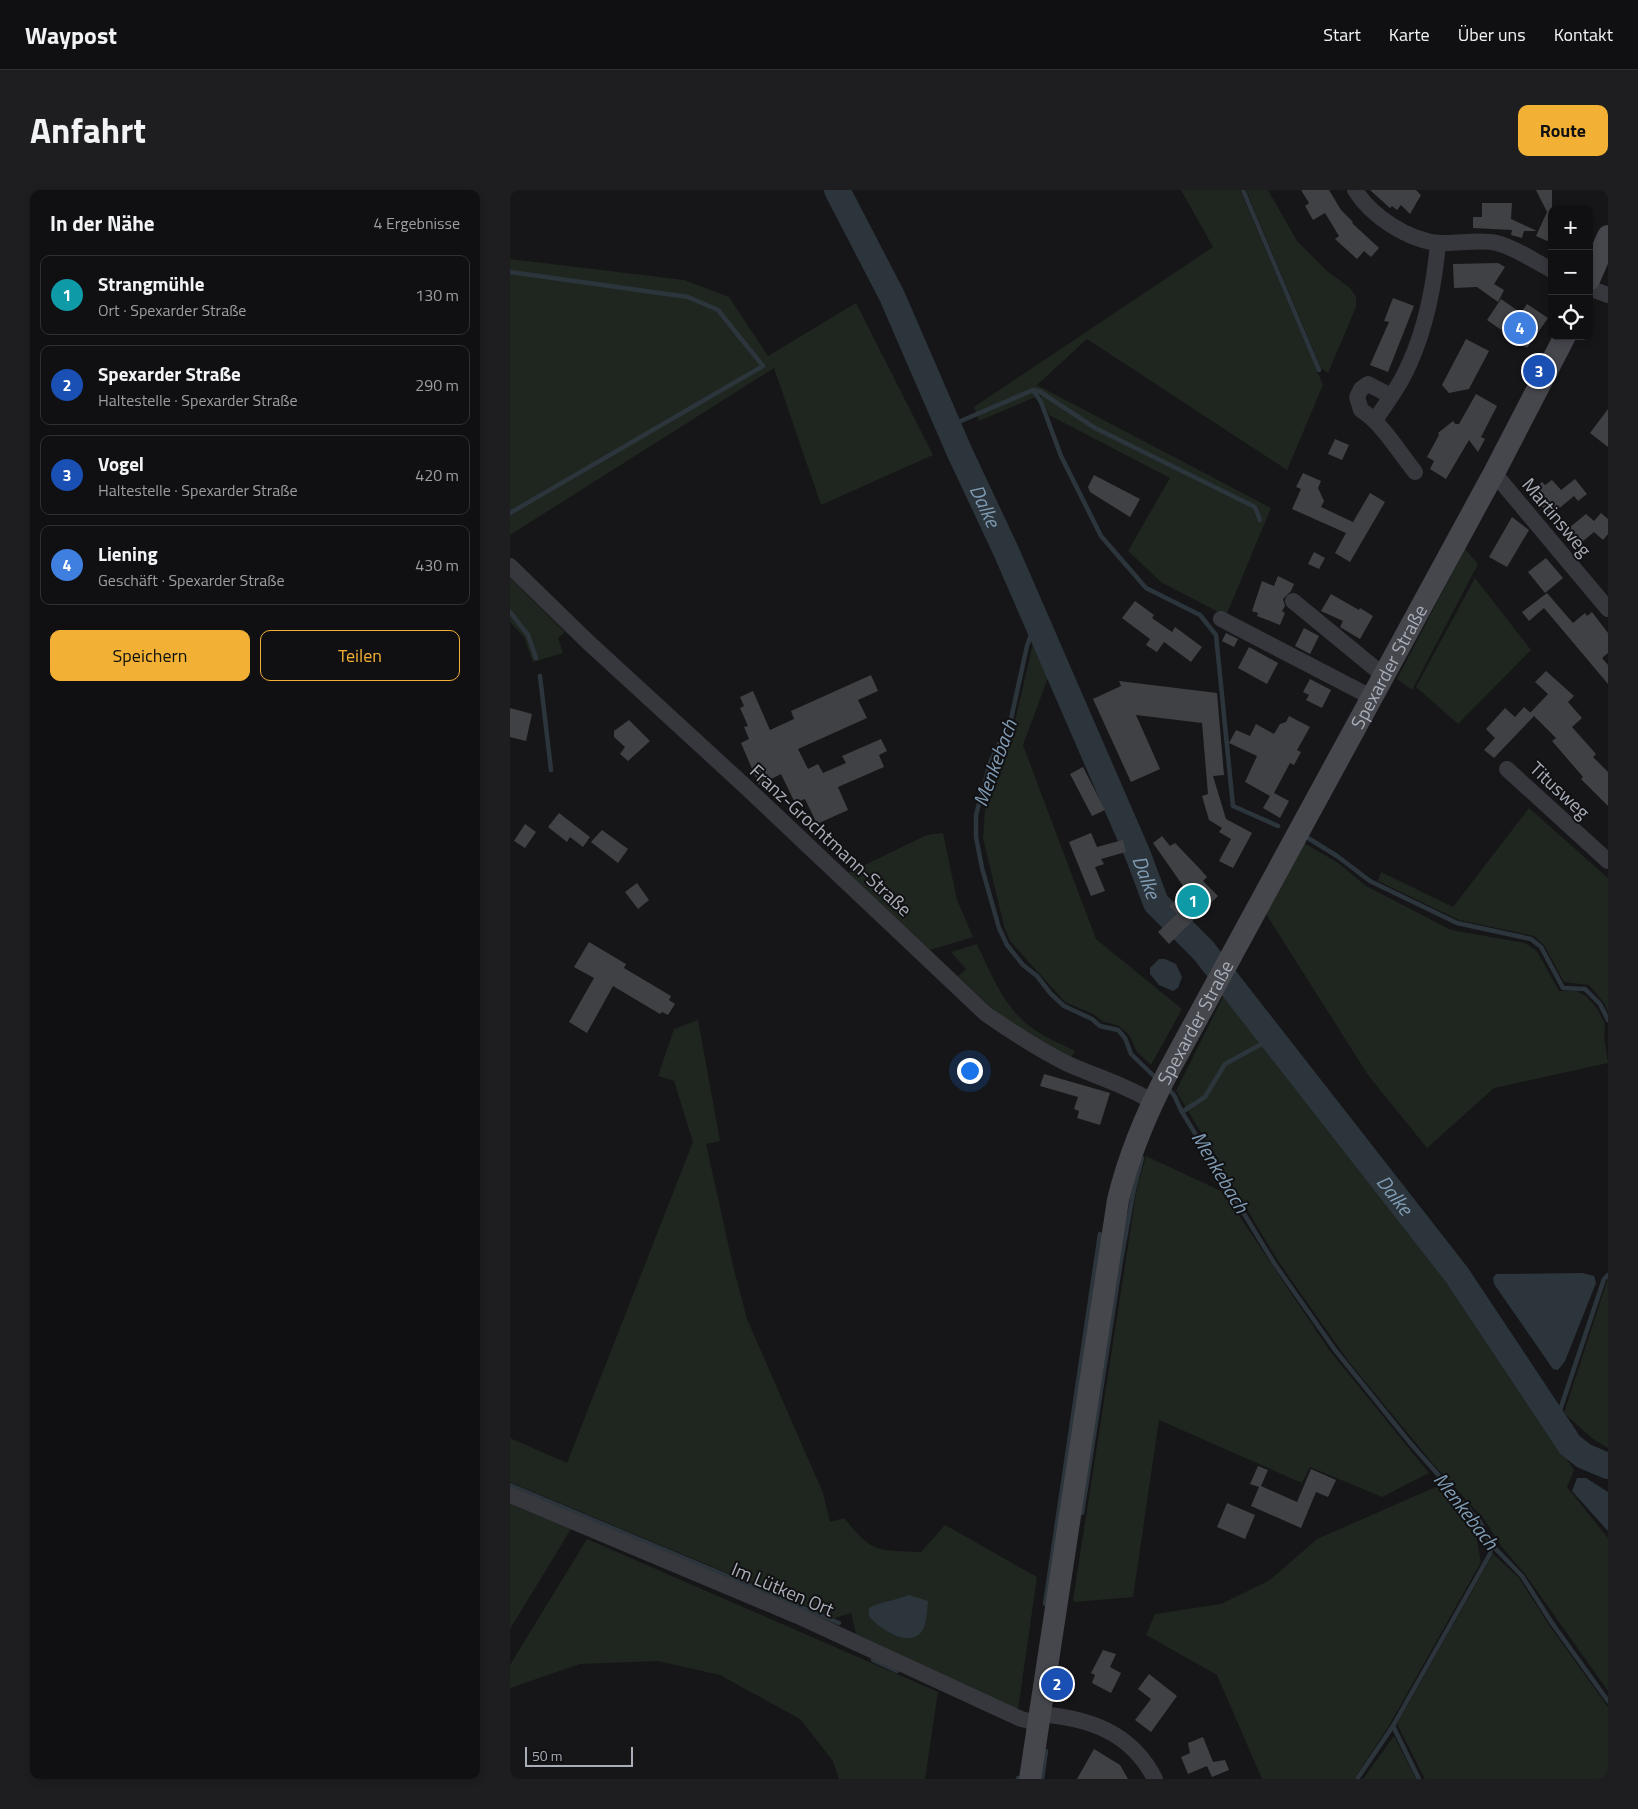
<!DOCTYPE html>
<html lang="de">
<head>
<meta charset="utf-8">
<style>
	body { margin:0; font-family:"Titillium Web",sans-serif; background:#1e1e20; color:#f1f3f6 }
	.controls { position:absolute; right:15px; top:15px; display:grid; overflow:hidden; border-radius:10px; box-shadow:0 2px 8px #0003 }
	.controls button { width:45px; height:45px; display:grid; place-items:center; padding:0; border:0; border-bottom:1px solid #303032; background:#101012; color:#f1f3f6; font:25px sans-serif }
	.scale { position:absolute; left:15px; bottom:12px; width:108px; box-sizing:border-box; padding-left:5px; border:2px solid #a8adb8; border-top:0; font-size:14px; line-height:18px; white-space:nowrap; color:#a8adb8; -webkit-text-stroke:4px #111113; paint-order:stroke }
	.you { position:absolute; left:459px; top:880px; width:18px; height:18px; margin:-12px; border:4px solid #fff; border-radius:50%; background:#1a73e8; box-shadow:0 0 0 8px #1a73e833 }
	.badge { display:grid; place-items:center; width:32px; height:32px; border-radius:50%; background:#f2b134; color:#fff; font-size:16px; font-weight:700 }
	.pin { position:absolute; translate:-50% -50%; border:2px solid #fff; box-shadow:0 1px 5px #0006 }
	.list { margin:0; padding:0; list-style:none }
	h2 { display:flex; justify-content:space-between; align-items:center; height:65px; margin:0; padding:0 20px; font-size:21px }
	h2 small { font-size:16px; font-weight:400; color:#9c9d9f }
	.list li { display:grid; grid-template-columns:32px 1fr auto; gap:15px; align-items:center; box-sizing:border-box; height:80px; margin:0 10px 10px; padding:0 10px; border:1px solid #303032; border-radius:10px }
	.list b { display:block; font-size:19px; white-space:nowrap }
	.list p { margin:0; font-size:16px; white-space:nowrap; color:#9c9d9f }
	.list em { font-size:16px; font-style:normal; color:#9c9d9f }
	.actions { display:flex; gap:10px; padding:15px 20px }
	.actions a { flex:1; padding:11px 0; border:1px solid #f2b134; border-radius:10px; text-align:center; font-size:18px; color:#f2b134 }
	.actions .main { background:#f2b134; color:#111 }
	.icon { flex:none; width:28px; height:28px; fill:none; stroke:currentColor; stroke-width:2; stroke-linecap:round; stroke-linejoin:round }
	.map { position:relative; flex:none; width:1098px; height:1589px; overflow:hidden; border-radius:10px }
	header { display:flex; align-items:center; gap:30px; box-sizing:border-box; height:70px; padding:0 25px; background:#101012; border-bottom:1px solid #303032 }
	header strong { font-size:24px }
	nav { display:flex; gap:28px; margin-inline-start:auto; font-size:18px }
	.intro { display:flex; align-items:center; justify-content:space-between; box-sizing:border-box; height:120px; padding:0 30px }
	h1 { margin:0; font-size:35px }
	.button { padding:12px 22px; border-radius:10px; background:#f2b134; color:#111; font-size:18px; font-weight:700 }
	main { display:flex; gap:30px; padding:0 30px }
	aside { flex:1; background:#101012; border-radius:10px; box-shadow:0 2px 8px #0003 }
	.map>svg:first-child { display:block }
</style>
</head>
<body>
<header>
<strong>Waypost</strong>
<nav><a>Start</a><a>Karte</a><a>Über uns</a><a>Kontakt</a></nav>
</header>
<div class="intro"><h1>Anfahrt</h1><a class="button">Route</a></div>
<main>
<aside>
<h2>In der Nähe<small>4 Ergebnisse</small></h2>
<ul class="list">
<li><span class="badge" style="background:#0f9aa8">1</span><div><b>Strangmühle</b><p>Ort · Spexarder Straße</p></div><em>130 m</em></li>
<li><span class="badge" style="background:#1a4fb4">2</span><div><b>Spexarder Straße</b><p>Haltestelle · Spexarder Straße</p></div><em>290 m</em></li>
<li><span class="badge" style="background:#1a4fb4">3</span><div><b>Vogel</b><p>Haltestelle · Spexarder Straße</p></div><em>420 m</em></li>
<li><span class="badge" style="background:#3f7fe0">4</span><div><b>Liening</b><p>Geschäft · Spexarder Straße</p></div><em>430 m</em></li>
</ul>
<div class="actions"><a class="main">Speichern</a><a>Teilen</a></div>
</aside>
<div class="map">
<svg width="1098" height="1589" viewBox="0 0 1098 1589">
	<rect width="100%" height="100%" fill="#161618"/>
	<g fill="#1e261f">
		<polygon points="671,0 730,0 813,195 777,280 577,149 527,195 761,318 716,426 651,392 618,361 660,288 539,225 530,205 469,231 464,217 703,57"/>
		<polygon points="736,0 758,0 787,51 817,81 840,98 846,107 846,117 818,183 811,178"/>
		<polygon points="0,69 174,90 219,107 258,166 346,113 423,265 311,315 264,178 0,345"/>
		<polygon points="955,359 968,374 902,500 887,489"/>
		<polygon points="0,388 55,442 48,448 53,463 23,472 14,447 0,432"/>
		<polygon points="965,388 1021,460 948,534 906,497"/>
		<polygon points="525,445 542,477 513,555 586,749 672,819 641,875 627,862 620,846 609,836 592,831 583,824 555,812 500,751 494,736 473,648 476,605 505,531"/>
		<polygon points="1019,618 1098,688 1098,822 1094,813 1079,795 1054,792 1034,755 1024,746 949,730 868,691 871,682 943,717"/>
		<polygon points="433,643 447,710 463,747 420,760 338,683 417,645"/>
		<polygon points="794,653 828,673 856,696 941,740 1015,753 1027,761 1049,801 1066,801 1076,806 1086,817 1095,833 1094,846 1098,873 984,898 917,958 858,885 756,724"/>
		<path d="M467 754C480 782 493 815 518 835 531 846 550 853 565 861L561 868 516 845 483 819 448 786 456 779 441 762Z"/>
		<polygon points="714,805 943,1093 1028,1214 1034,1236 1064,1280 1057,1297 1098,1348 1098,1501 1015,1384 991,1356 974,1329 924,1275 839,1172 768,1071 666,901"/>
		<path d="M188 830 210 951 196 954 223 1076 237 1129 313 1303 320 1332 334 1328C364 1364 365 1360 411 1362L435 1335 527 1387 508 1520 346 1444 341 1423 325 1428 0 1292V1248L57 1273 183 952 164 891 148 886 164 839Z"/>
		<polygon points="636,966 713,1002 820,1161 919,1283 872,1307 800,1277 792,1293 649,1230 623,1407 565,1412 563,1410 627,998"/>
		<polygon points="1098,1088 1098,1258 1083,1249 1054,1223"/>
		<polygon points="928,1296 963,1329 971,1372 880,1534 844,1589 752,1589 707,1485 636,1445 645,1424 711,1414 760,1390 807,1349"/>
		<polygon points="0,1314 61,1339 0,1439"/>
		<polygon points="77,1349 428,1502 415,1589 329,1589 323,1571 290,1529 210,1485 148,1471 70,1474 0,1498 0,1475"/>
		<polygon points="983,1364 1009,1388 1039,1435 1098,1517 1098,1589 915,1589 887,1534"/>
		<polygon points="884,1546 906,1589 853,1589"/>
	</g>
	<g fill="#2c353c">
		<polygon points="649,769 655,769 666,774 672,787 668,798 663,801 649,795 640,784 640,778"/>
		<polygon points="1073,1083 1084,1086 1086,1093 1055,1171 1048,1180 1043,1179 984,1094 983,1088 986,1084"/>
		<polygon points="1067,1288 1076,1288 1098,1302 1098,1341 1062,1301"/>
		<path d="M399 1405 418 1411C417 1420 417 1433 412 1441 400 1460 367 1437 359 1426V1418C369 1412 387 1410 399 1405Z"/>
	</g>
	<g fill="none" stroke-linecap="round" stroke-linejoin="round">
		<g stroke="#2c353c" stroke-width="4.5">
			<polyline points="733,0 809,180"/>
			<polyline points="0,82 178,107 208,120 253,176 0,323"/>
			<polyline points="523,200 529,201 585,238 745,317 750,330"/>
			<polyline points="439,236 523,200 531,212 551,266 591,346 636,398 690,425 706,445 723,616 768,636"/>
			<polyline points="0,422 18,445 26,468"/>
			<polyline points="526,431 517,456 501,529 480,573 466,625 466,647 472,678 489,738 497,755 513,775 527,786 541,804 554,816 582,829 590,836 608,840 615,848 621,864 647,889"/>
			<polyline points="30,486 41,580"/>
			<polyline points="798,648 827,666 860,691 947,733 1021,749 1031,757 1053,798 1075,799 1090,814 1098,830"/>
			<polyline points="657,898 664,905 672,922 764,1073 825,1160 901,1254 970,1332 981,1354 1012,1386 1042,1433 1098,1511"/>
			<polyline points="672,922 695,907 715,874 761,849"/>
			<polyline points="1043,1232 1047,1229 1094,1089 1098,1085"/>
			<polyline points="0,1295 329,1433"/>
			<polyline points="572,1323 611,1070 624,999 632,968"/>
			<polyline points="535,1414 590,1044"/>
			<polyline points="363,1470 387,1481"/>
			<polyline points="883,1536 909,1589"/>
			<polyline points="508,1589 508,1588"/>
			<polyline points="532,1589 536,1561"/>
			<polyline points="847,1589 883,1536 980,1364 981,1354"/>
		</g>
		<path stroke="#2c353c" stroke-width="26" id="s1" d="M327 0 382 106 450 263 496 361 628 665 646 713 693 760 947 1085 1060 1255 1074 1266 1098 1276"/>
	</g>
	<g fill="#404145">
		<polygon points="791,0 819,0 831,20 843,32 842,33 869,58 861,67 854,61 847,69 825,49 829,46 815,23 803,30 795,16 799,13"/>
		<polygon points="860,0 906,0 911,5 900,24 891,15 887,20 882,16 880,18"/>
		<polygon points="1026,0 1042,0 1042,53 1026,46 1037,22"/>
		<polygon points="972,13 1002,13 1001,29 1027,41 1014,41 1012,48 1001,45 1002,40 963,38 963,27 972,27"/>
		<polygon points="988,73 995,77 984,94 994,100 988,112 967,97 944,98 943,74"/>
		<polygon points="883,108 904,116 878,182 860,175 879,132 874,131"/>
		<polygon points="991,109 1011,123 1017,114 1038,128 1017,158 977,130"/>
		<polygon points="956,149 979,161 959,199 939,203 932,195"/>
		<polygon points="966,204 987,216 971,247 975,249 968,262 959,250 936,289 920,279 924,271 917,267 929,245 928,243 943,231 948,237 945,234 949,234"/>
		<polygon points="1098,219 1098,257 1080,243"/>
		<polygon points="825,249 839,255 832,270 818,264"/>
		<polygon points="793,283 811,291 808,298 814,311 811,317 843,332 860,303 875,312 840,372 825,363 836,343 782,319 791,299 786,297"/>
		<polygon points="584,285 630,309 620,327 580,302 578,297"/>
		<polygon points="1065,289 1077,304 1068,311 1064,306 1040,326 1020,302 1032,292 1035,295 1042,290 1051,300"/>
		<polygon points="1091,323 1098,329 1098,344 1093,350 1084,342 1066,357 1054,342 1076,324 1084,331"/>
		<polygon points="1002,327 1019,340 997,377 979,367"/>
		<polygon points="804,362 815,368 809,379 798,374"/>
		<polygon points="1036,368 1053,388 1035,403 1018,382"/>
		<polygon points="768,386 784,394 781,401 773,409 775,416 772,421 775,423 770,435 747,426 748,423 742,421 752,391 764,396"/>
		<polygon points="1037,403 1063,433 1075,423 1077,426 1082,422 1098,443 1098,463 1092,468 1098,475 1098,494 1034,418 1019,431 1012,422"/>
		<polygon points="821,404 849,420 850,418 863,426 850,449 830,437 833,431 811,421"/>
		<polygon points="625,411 644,425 642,428 662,442 665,437 692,457 681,472 654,452 647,462 636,455 640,449 612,428"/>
		<polygon points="794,438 809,446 800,464 785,456"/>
		<polygon points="716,443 728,449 724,457 712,451"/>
		<polygon points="739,457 768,473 757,494 728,478"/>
		<polygon points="1036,481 1064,506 1058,512 1072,528 1062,537 1086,564 1083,567 1098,582 1098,616 1071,589 1073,587 1042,551 1046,548 1024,526 984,568 974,560 985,548 976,539 995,518 1005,527 1014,517 1022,524 1020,523 1038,504 1025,492"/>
		<polygon points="361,485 368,501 348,510 357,528 288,559 298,579 308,574 313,583 336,573 332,566 371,549 377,561 369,565 374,577 328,597 338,620 307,634 295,609 285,613 271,584 249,595 231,553 239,549 234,537 238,536 230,518 234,516 230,507 243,501 260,540 284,529 281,521"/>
		<polygon points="800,489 821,500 812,518 796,510 799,505 793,502"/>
		<polygon points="609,491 707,503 714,585 703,586 716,629 742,643 723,678 709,671 721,649 709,642 712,638 699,630 692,606 698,604 692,533 626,525 650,579 621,592 583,509 611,496"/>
		<polygon points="0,518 22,524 16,551 0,547"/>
		<polygon points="779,526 800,537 787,560 791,562 784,575 780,573 764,603 779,611 770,628 753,618 760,606 735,592 747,566 719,553 726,540 740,546 746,534 764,544 770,534 776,532"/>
		<polygon points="119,530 140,551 118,571 110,564 115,557 104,547 104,541"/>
		<polygon points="573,577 595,620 582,626 560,584"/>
		<polygon points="49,623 80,647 73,657 60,647 57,652 38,637"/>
		<polygon points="15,634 26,642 15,658 4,651"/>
		<polygon points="92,640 118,659 108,673 81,652"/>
		<polygon points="581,643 587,657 613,650 616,662 591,669 594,674 585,677 595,701 581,706 559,652"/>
		<polygon points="652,646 660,656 665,653 690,679 697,687 693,691 708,706 659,754 648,742 667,724 659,716 676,700 643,653"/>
		<polygon points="127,693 139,710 128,719 115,702"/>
		<polygon points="79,752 116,774 114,778 161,806 159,810 165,814 158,825 152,822 150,824 103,796 77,843 59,832 84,788 64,777"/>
		<polygon points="534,884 600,903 590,935 567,928 569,921 564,919 568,907 530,896"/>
		<polygon points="748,1276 758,1280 751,1296 787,1312 801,1279 826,1290 818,1307 806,1302 791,1338 741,1316 749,1297 740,1294"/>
		<polygon points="717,1313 745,1325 735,1349 707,1337"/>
		<polygon points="593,1460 606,1464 600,1477 611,1483 601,1503 582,1493 585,1485 581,1483"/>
		<polygon points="639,1484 667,1506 641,1542 625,1530 641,1509 628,1499"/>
		<polygon points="693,1547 703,1572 715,1570 719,1580 702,1587 697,1576 678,1584 671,1567 680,1563 678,1553"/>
		<polygon points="584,1559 610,1575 618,1589 567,1589"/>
	</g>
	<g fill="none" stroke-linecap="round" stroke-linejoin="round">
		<g stroke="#37383d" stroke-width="16">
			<path d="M845 0C861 26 899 51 930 53 948 54 969 49 987 53 1006 58 1024 71 1042 80"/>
			<polyline points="1079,98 1098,105"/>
			<path d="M881 206 858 194 851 199 847 207 851 220C872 233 889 262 905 282"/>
			<path d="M866 229C875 215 885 202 893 187 915 145 924 99 928 53"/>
			<polyline points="984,283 1098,419"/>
			<path d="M0 376 78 452 236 597 476 824C502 842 529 860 558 874 587 887 616 895 643 912"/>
			<polyline points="783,411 873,485"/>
			<polyline points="711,429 861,507"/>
			<polyline points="997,579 1098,671"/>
			<polyline points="0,1305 288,1426 511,1529 528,1533"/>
			<path d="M529 1524C579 1528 621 1542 645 1589"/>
		</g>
		<g stroke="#45474d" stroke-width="22">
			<polyline points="1079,90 1098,46"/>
			<path id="s2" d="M520 1589 608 1010C619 964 636 924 658 882L984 283 1055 146"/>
		</g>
	</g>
	<g text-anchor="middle" stroke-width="4" stroke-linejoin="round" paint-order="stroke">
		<g font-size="19" fill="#a8adb8" stroke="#111113">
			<text transform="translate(1047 327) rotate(50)" y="7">Martinsweg</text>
			<text dy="7" stroke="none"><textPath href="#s2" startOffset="1185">Spexarder Straße</textPath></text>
			<text transform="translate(1050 600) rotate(43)" y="7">Titusweg</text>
			<text transform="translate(321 650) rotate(43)" y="7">Franz-Grochtmann-Straße</text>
			<text dy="7" stroke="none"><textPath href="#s2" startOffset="780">Spexarder Straße</textPath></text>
			<text transform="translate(273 1399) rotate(23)" y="7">Im Lütken Ort</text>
		</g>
		<g font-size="20" font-style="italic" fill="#7f9bb3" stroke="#111113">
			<text dy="7" stroke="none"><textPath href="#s1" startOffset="349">Dalke</textPath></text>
			<text transform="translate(485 573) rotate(-70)" y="7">Menkebach</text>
			<text dy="7" stroke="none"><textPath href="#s1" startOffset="754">Dalke</textPath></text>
			<text transform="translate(710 982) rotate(59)" y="7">Menkebach</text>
			<text dy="7" stroke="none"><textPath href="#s1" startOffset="1159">Dalke</textPath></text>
			<text transform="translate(956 1321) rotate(52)" y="7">Menkebach</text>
		</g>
	</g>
</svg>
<div class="controls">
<button>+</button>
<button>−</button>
<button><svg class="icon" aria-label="locate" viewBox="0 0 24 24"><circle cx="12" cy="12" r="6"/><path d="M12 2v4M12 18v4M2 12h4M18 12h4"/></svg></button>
</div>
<div class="scale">50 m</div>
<div class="you"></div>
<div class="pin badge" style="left:683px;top:711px;background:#0f9aa8">1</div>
<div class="pin badge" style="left:547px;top:1494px;background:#1a4fb4">2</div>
<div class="pin badge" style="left:1029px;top:181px;background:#1a4fb4">3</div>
<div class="pin badge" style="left:1010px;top:138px;background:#3f7fe0">4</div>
</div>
</main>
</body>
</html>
